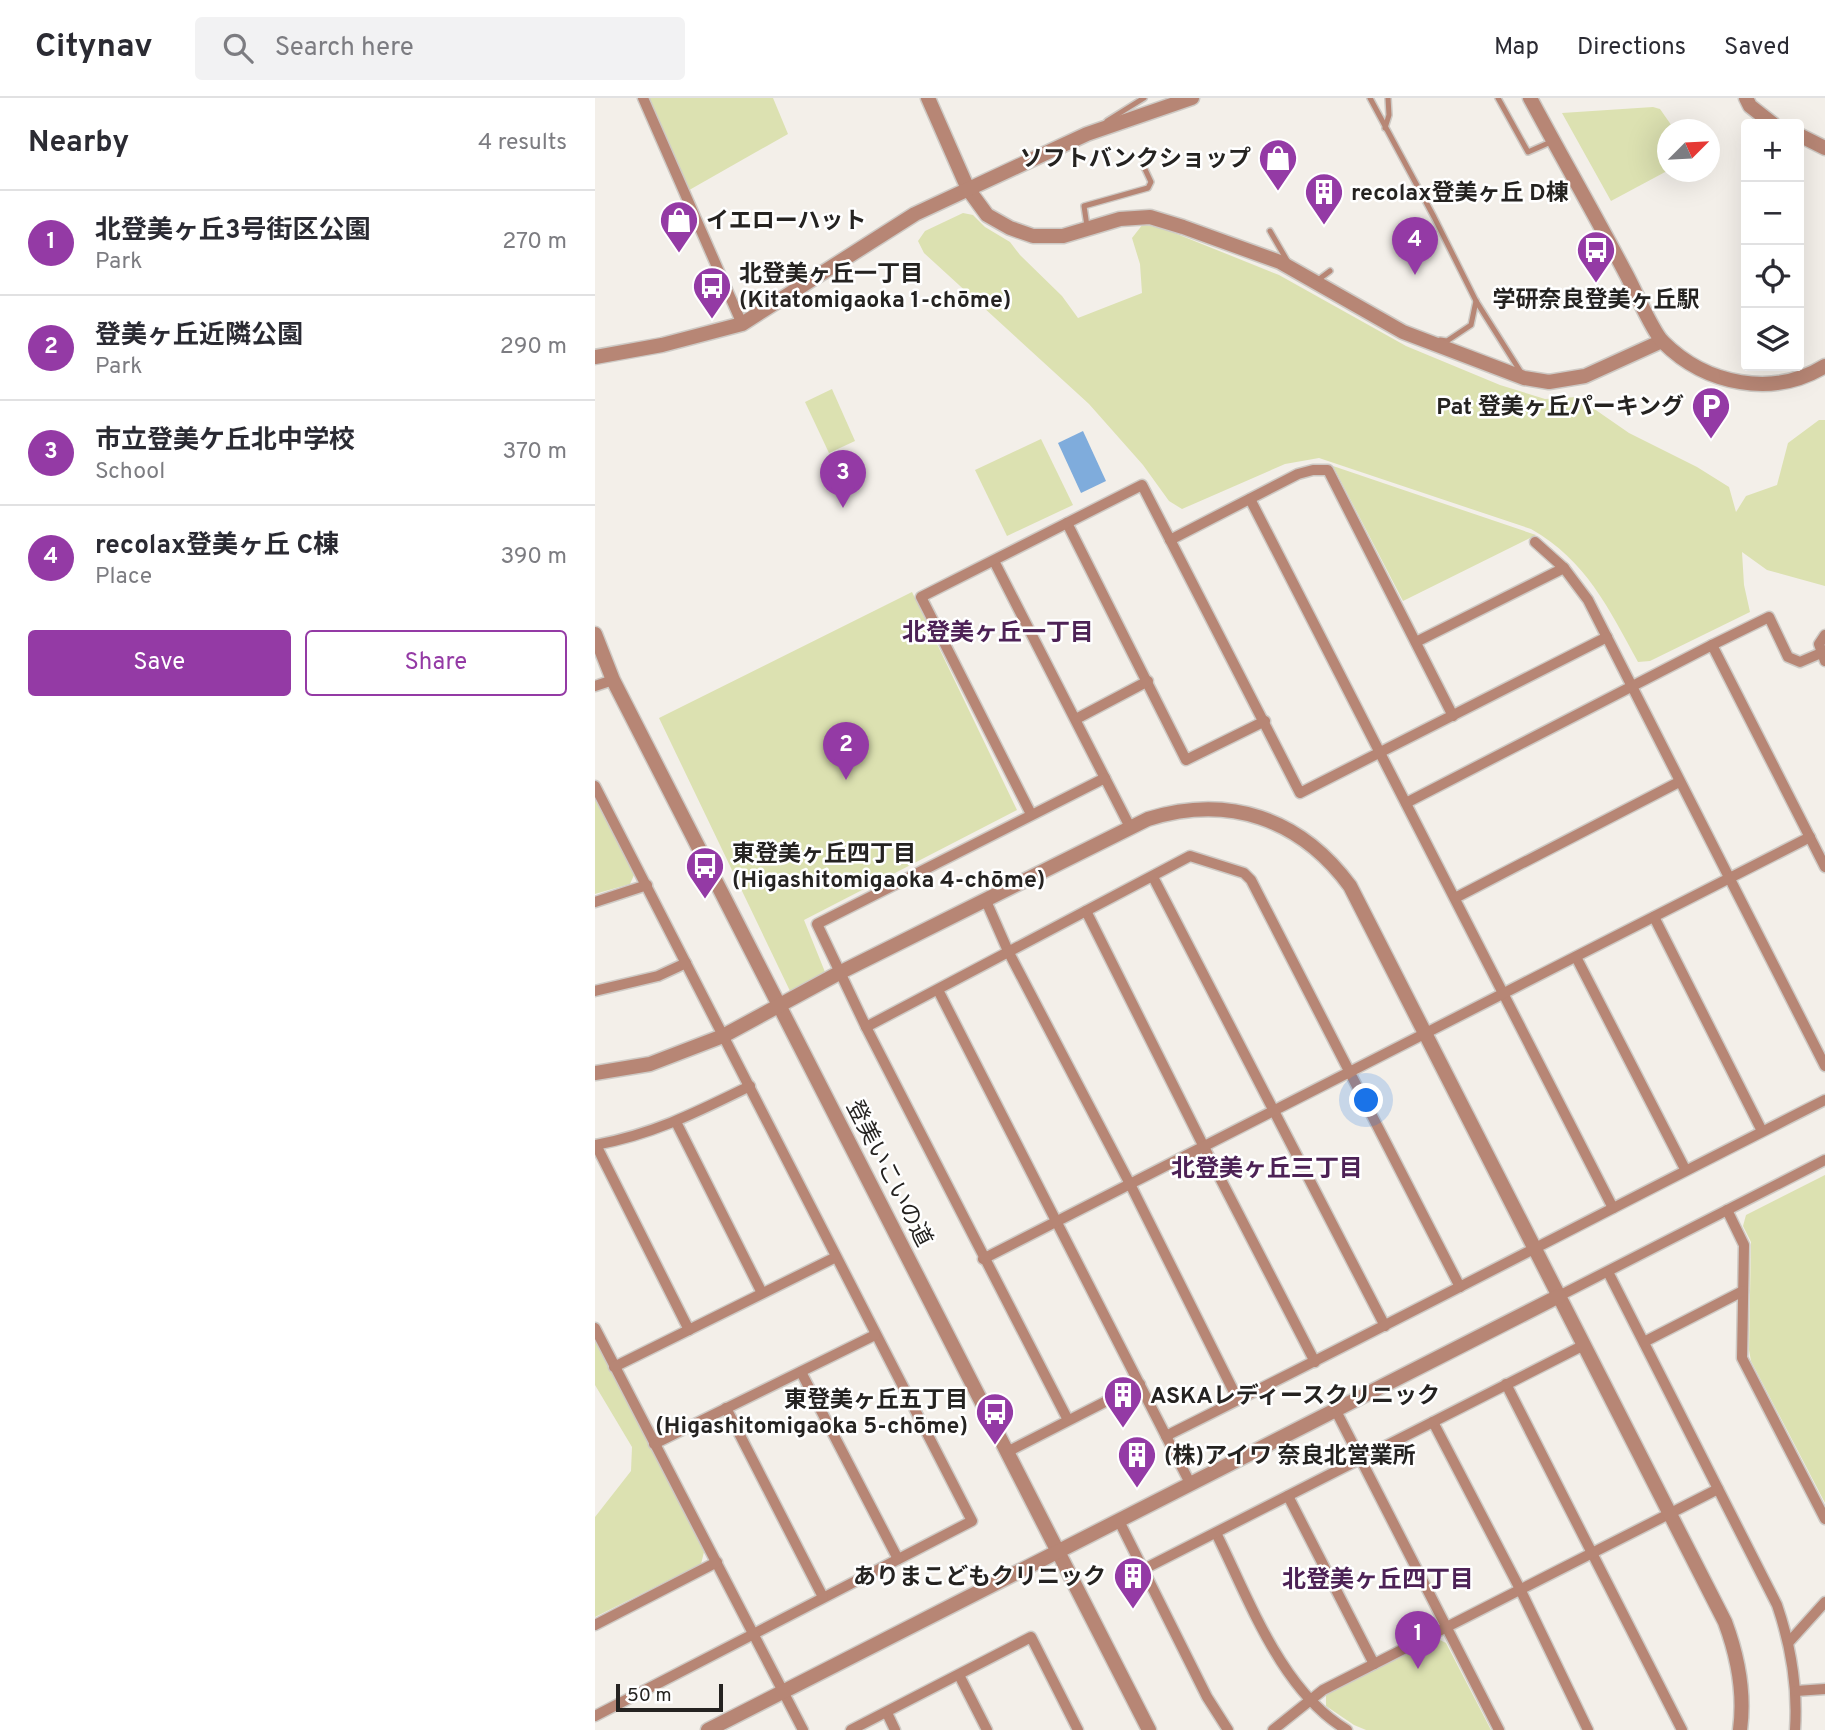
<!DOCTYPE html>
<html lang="en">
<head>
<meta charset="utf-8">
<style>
	body { margin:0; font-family:Overpass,"Noto Sans JP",sans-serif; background:#f2f2f3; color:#2b2b33 }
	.controls { position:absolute; right:21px; top:21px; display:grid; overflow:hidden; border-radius:7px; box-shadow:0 7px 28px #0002 }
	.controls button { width:63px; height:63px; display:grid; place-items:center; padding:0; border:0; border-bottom:2px solid #e1e1e2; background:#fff; color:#2b2b33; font:35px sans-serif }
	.compass { position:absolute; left:1062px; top:21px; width:63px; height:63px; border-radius:50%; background:#fff; box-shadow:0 7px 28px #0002; rotate:66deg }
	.scale { position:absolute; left:21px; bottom:18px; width:107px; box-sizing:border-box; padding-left:7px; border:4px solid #252321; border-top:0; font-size:19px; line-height:24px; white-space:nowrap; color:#252321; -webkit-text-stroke:5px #fff; paint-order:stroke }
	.you { position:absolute; left:772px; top:1003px; width:24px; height:24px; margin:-18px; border:5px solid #fff; border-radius:50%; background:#1a73e8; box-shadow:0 0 0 10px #1a73e833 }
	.badge { display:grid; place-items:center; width:46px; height:46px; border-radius:50%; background:#943aa5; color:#fff; font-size:23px; font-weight:700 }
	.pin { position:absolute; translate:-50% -58px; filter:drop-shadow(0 2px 4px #0008) }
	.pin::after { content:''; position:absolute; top:37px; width:24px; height:21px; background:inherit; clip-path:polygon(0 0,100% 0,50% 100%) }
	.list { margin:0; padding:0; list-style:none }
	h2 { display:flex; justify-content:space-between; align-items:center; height:91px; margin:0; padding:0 28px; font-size:30px }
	h2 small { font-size:23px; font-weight:400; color:#7c7c81 }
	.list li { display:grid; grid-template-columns:46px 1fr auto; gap:21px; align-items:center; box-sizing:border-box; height:105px; padding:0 28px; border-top:2px solid #e1e1e2 }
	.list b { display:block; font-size:26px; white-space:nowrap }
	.list p { margin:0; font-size:23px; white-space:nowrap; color:#7c7c81 }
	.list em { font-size:23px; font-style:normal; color:#7c7c81 }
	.actions { display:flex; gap:14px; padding:21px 28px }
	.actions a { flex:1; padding:16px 0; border:2px solid #943aa5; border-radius:7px; text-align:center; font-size:24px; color:#943aa5 }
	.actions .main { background:#943aa5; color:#fff }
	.icon { flex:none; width:38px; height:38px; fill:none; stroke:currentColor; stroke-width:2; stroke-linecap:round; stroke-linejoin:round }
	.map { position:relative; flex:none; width:1230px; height:1632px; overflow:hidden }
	header { display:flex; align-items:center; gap:42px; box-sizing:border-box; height:98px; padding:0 35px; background:#fff; border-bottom:2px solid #e1e1e2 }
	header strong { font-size:33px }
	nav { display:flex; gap:38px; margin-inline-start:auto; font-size:24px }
	.search { width:490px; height:63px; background:#f2f2f3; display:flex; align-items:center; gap:18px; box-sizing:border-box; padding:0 24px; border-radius:7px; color:#7c7c81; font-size:26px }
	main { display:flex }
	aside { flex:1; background:#fff }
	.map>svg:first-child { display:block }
</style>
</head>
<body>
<header>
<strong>Citynav</strong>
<div class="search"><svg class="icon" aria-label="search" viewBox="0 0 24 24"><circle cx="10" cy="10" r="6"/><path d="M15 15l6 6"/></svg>Search here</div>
<nav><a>Map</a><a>Directions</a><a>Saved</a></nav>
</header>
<main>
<aside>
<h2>Nearby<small>4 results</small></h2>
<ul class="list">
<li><span class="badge">1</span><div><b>北登美ヶ丘3号街区公園</b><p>Park</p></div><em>270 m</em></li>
<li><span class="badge">2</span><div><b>登美ヶ丘近隣公園</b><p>Park</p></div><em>290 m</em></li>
<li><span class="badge">3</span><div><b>市立登美ケ丘北中学校</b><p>School</p></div><em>370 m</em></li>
<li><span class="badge">4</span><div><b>recolax登美ヶ丘 C棟</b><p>Place</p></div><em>390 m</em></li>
</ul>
<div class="actions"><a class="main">Save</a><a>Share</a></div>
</aside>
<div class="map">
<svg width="1230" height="1632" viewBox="0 0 1230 1632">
	<rect width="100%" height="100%" fill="#f3efe9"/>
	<g fill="#dce1b1">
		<polygon points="48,0 178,0 193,36 89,95"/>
		<polygon points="1058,9 1065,11 1079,31 1072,32 1072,73 1016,103 967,15"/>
		<path d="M368 115 378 117 390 129 415 144 425 157 467 198 483 220 547 195 545 166 537 140 548 126 572 132 684 177 811 248 905 287 950 301 982 299 1034 335 1102 369 1134 389 1141 414 1151 398 1182 387 1193 345 1224 322H1230V488L1172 472 1147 454 1149 487 1155 514 1055 563 1043 564C1014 511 991 462 936 431L724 360 690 366 587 411 574 403 548 367 494 306 329 155 323 143 330 133Z"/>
		<polygon points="237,291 260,343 234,355 210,304"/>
		<polygon points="446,341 478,407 412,438 380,372"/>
		<polygon points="738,368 941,437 808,503"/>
		<polygon points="317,494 422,712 209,822 230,874 195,893 64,620"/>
		<polygon points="0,701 39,777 35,786 0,796"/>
		<polygon points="1230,1077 1230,1405 1156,1263 1154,1252 1156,1144 1148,1128 1151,1117"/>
		<polygon points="0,1239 109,1454 106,1466 0,1519 0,1419 36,1373 37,1349 0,1287"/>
		<polygon points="843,1541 851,1545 896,1632 771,1632 759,1627 731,1608 731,1596"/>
	</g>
	<polygon fill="#7facdc" points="488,333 511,383 486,395 463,345"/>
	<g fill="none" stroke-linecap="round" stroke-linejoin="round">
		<g stroke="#cecac5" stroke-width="8">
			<g id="service">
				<polyline points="775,0 839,119 881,203 927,276"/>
				<polyline points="903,0 933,54 958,43"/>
				<polyline points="512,23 549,0"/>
				<polyline points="790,30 794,17 793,0"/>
				<polyline points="492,128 489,108 553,90 556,84 548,67"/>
				<polyline points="675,133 693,164"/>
				<polyline points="723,182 735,173"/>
				<polyline points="845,242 852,243 876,227 881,203"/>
			</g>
		</g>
		<g stroke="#cecac5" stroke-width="13">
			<g id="minor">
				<polyline points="48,0 147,226"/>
				<polyline points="655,401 1018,1110"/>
				<polyline points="472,425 591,662 670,623"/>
				<polyline points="575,442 703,376 718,372 733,372 858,618"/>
				<polyline points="940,444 969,470"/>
				<polyline points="399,463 535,729"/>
				<polyline points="1230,537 1224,546 1230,563"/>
				<polyline points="821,544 969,470 993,502 1230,968"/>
				<polyline points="1117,547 1174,519 1193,559 1205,564 1226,555"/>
				<polyline points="0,588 18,582"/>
				<polyline points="481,621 553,583"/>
				<polyline points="0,688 377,1423 0,1618"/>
				<polyline points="811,705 1117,547 1230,769"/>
				<polyline points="436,716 326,499 547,387 705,695 1012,539"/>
				<polyline points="558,779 790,1228"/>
				<polyline points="860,800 1084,684"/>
				<polyline points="391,803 413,853 535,1086 643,1302"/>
				<polyline points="0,804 52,787"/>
				<polyline points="491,813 609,1049 720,1264"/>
				<polyline points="1059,819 1167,1033"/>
				<polyline points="981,859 1090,1071"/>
				<polyline points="343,892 596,1387"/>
				<polyline points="0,893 63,878 91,865"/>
				<polyline points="271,929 595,758 649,775 656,782 865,1189"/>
				<polyline points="81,1024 167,1195"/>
				<path d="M0 1047C59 1036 102 1014 155 988"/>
				<polyline points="1,1047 94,1232"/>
				<polyline points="1132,1112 1149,1147 1147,1260 1230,1421"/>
				<polyline points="388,1161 1215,739"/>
				<path d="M1013 1174 1182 1507C1196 1548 1203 1588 1200 1632"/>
				<polyline points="964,1198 1230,1062"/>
				<polyline points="0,1230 208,1632"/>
				<polyline points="1049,1244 1148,1193"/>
				<polyline points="19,1269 241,1159"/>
				<polyline points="206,1274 303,1461"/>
				<polyline points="911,1286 1087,1632"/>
				<polyline points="131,1310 228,1499"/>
				<polyline points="741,1313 904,1632"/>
				<polyline points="473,1322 271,929 222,826 510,680"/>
				<polyline points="838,1324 925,1491 993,1632"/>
				<path d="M571 1338C792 1228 1010 1113 1230 1002"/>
				<polyline points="59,1346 280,1237"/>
				<polyline points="412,1354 545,1286"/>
				<polyline points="693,1398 779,1566"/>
				<polyline points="524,1423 612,1599 633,1632"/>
				<path d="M621 1435C654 1501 686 1593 752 1632"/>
				<polyline points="547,1472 989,1247"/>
				<polyline points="0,1527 122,1464"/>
				<polyline points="1194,1544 1230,1504"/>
				<polyline points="364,1577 392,1632"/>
				<polyline points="1201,1593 1230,1591"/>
				<polyline points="292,1615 300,1632"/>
				<polyline points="256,1632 436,1539 483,1632"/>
				<polyline points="678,1632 728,1592 1123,1391"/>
			</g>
		</g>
		<g stroke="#cecac5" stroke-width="17">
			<g id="tertiary">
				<polyline points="333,0 373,91 392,117 415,130 438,138 468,138 525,121 555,119 588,129 685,164 808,234 929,280 954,284 990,278 1067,243"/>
				<path d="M935 0C966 58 999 115 1030 174 1039 190 1057 233 1068 244 1111 287 1178 300 1230 268"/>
				<polyline points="1151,0 1155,8 1178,26"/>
				<polyline points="1204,37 1230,50"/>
				<polyline points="0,259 67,247 147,226 320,116 492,36 597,0"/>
				<polyline points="0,536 18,582 554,1632"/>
				<path d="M0 975 55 966 128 938 244 875 553 721C633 696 705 720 755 788L1130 1524C1143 1559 1150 1595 1145 1632"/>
				<polyline points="113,1632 964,1198"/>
			</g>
		</g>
		<use href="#service" stroke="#b78675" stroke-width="5"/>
		<use href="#minor" stroke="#b78675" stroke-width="10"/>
		<use href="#tertiary" stroke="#b78675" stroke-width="14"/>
	</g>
	<defs>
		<g id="shop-pin" transform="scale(2.0125)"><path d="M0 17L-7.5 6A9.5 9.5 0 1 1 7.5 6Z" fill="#943aa5" stroke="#fff"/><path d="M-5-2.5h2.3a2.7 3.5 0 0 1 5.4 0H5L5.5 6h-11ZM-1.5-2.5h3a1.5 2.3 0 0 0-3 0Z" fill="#fff"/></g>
		<g id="building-pin" transform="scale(2.0125)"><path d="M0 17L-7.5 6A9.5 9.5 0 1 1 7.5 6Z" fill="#943aa5" stroke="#fff"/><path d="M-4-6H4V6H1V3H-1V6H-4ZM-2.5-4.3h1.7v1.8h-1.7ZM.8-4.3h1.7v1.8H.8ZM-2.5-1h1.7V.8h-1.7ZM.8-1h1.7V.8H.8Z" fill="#fff"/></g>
		<g id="bus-pin" transform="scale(2.0125)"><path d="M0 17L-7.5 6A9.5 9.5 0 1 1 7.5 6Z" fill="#943aa5" stroke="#fff"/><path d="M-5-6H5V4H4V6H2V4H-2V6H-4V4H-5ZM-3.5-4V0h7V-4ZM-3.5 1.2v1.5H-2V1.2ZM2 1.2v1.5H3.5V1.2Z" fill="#fff"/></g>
		<g id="parking-pin" transform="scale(2.0125)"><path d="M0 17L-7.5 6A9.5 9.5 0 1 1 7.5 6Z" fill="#943aa5" stroke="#fff"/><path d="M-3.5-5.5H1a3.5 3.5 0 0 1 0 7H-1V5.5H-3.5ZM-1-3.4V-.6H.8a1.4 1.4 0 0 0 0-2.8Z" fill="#fff"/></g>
	</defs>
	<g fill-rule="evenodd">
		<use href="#shop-pin" x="683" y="60"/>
		<use href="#building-pin" x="729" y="94"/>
		<use href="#shop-pin" x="84" y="122"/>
		<use href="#bus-pin" x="1001" y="152"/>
		<use href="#bus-pin" x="117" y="188"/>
		<use href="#parking-pin" x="1116" y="308"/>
		<use href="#bus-pin" x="110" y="768"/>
		<use href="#building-pin" x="528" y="1297"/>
		<use href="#bus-pin" x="400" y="1314"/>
		<use href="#building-pin" x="542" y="1357"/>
		<use href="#building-pin" x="538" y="1478"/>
	</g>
	<g text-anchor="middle" stroke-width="5" stroke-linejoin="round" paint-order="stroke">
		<g font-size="23" font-weight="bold" fill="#252321" stroke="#fff" text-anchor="start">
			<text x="656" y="68" text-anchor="end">ソフトバンクショップ</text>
			<text x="756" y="102">recolax登美ヶ丘 D棟</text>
			<text x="111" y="130">イエローハット</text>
			<text x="144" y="183">北登美ヶ丘一丁目<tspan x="144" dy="26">(Kitatomigaoka 1-chōme)</tspan></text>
			<text x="1001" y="209" text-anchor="middle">学研奈良登美ヶ丘駅</text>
			<text x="1089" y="316" text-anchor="end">Pat 登美ヶ丘パーキング</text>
			<text x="137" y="763">東登美ヶ丘四丁目<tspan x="137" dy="26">(Higashitomigaoka 4-chōme)</tspan></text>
			<text x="555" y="1305">ASKAレディースクリニック</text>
			<text x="373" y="1309" text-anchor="end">東登美ヶ丘五丁目<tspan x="373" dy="26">(Higashitomigaoka 5-chōme)</tspan></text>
			<text x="569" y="1365">(株)アイワ 奈良北営業所</text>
			<text x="511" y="1486" text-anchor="end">ありまこどもクリニック</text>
		</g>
		<g font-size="23" fill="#252321" stroke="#fff">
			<text transform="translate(295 1075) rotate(63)" y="8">登美いこいの道</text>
		</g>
		<g font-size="24" font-weight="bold" fill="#4d2256" stroke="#fff">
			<text x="403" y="542">北登美ヶ丘一丁目</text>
			<text x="672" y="1078">北登美ヶ丘三丁目</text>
			<text x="783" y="1489">北登美ヶ丘四丁目</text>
		</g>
	</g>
</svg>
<div class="controls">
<button>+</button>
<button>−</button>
<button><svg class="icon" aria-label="locate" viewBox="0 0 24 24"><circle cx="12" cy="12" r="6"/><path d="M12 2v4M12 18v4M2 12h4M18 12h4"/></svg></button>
<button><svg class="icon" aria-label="layers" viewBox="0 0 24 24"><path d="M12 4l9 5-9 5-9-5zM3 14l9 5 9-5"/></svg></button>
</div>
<svg class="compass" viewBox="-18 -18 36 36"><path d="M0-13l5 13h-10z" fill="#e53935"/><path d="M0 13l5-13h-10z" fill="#7c7c81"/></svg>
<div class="scale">50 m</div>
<div class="you"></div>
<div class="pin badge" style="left:823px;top:1571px">1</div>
<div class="pin badge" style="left:251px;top:682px">2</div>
<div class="pin badge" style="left:248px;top:410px">3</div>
<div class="pin badge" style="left:820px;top:177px">4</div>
</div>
</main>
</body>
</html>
